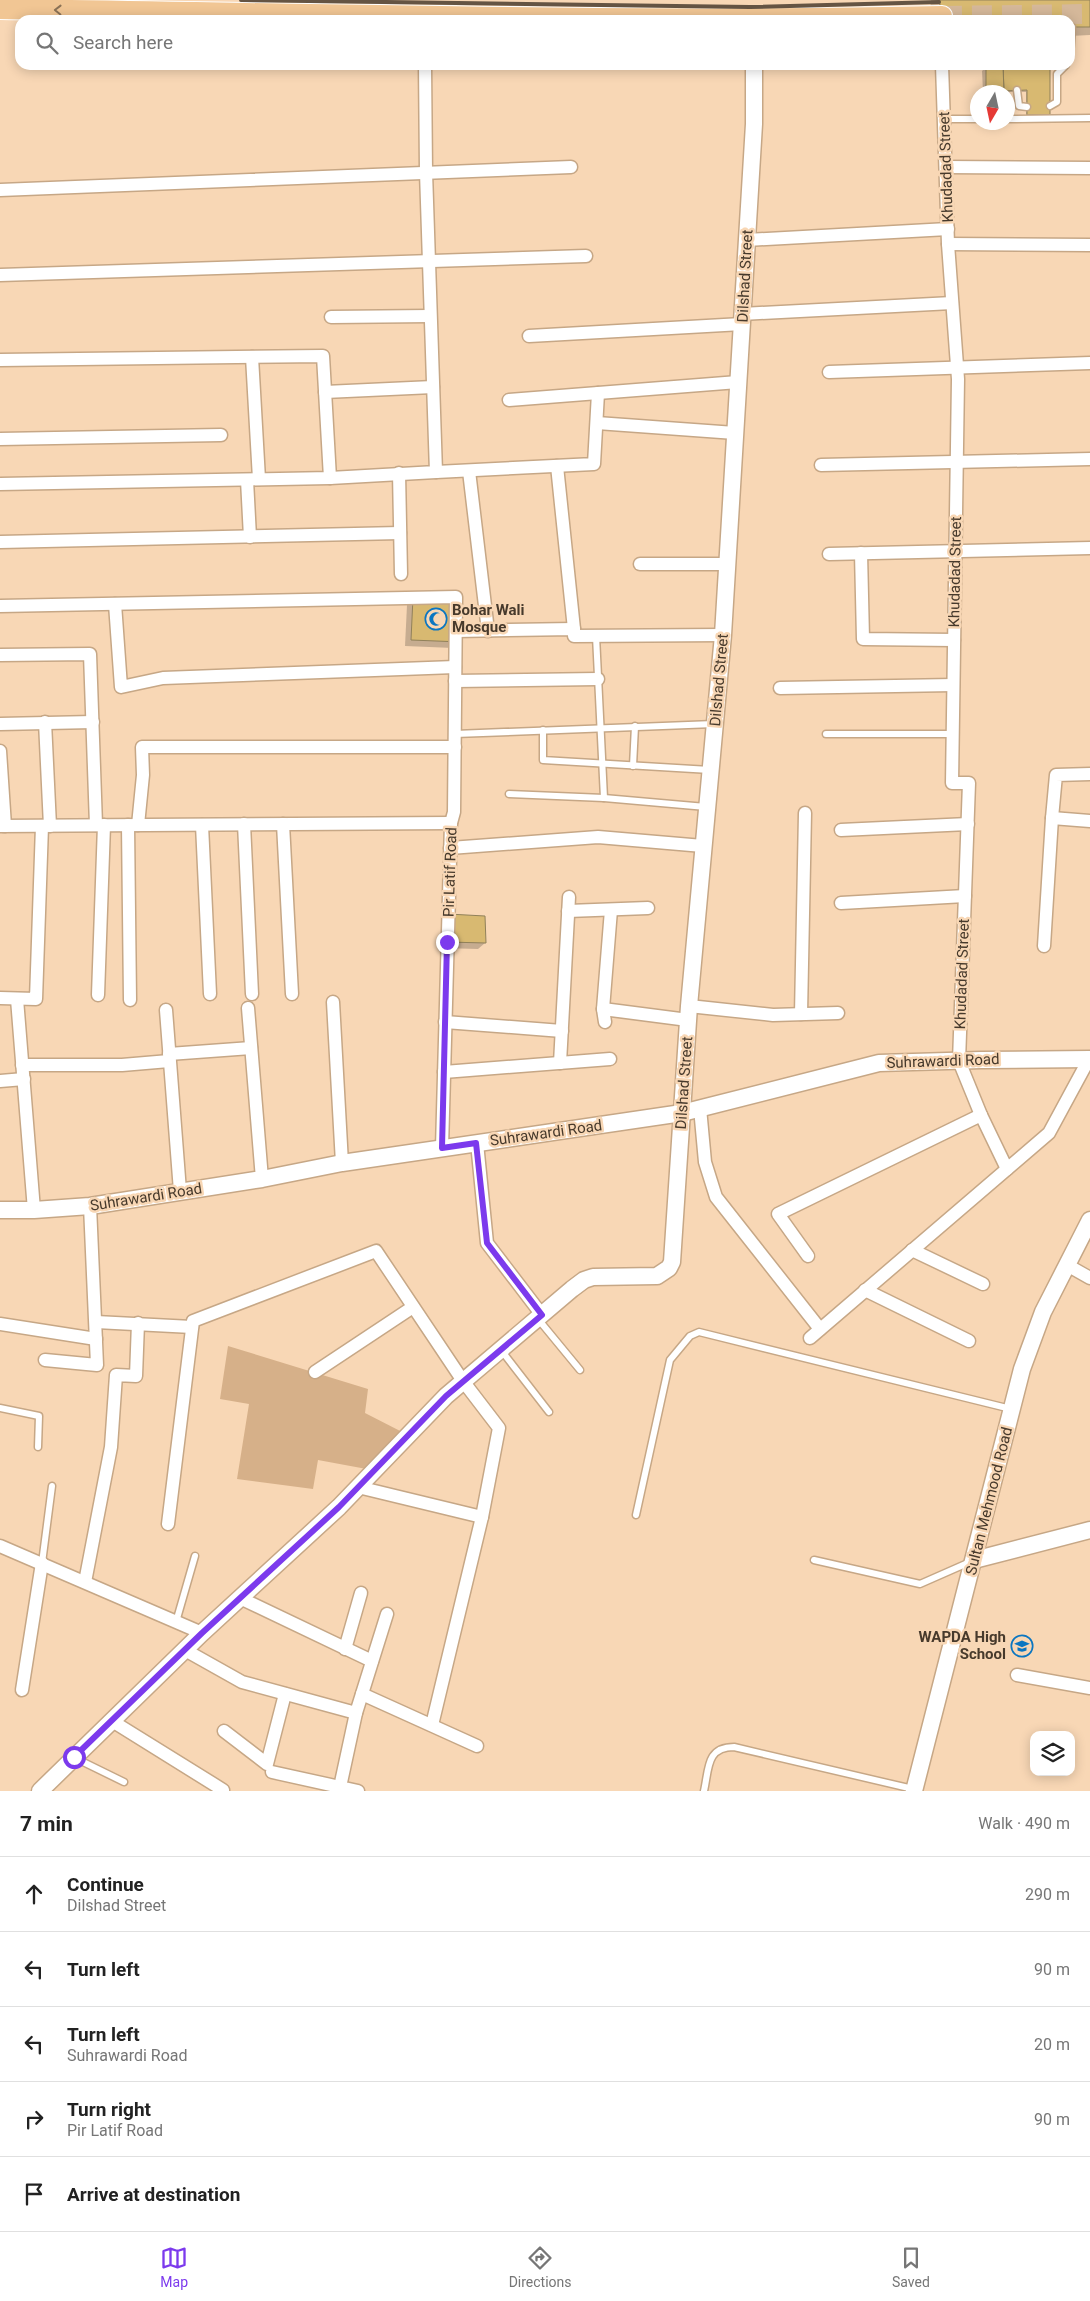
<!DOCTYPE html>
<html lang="en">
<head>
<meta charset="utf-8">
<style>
	body { margin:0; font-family:Roboto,sans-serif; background:#f2f2f2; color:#222 }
	.controls { position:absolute; right:15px; bottom:15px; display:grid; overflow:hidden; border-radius:10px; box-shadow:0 2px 12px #0003 }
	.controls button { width:45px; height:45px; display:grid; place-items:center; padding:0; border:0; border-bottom:1px solid #e0e0e0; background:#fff; color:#222; font:25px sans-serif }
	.compass { position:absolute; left:970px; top:85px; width:45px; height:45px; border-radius:50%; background:#fff; box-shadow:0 2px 12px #0003; rotate:189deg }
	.stop { position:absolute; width:15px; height:15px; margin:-11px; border:4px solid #7c3aed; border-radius:50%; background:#fff }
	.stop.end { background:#7c3aed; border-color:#fff; box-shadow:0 1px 5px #0008 }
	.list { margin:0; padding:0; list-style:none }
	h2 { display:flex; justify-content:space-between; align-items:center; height:65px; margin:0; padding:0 20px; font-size:21px }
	h2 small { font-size:16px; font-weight:400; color:#767676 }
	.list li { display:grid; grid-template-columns:32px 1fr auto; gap:15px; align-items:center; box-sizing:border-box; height:75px; padding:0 20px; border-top:1px solid #e0e0e0 }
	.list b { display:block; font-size:19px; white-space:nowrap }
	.list p { margin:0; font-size:16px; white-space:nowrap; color:#767676 }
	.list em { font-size:16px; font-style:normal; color:#767676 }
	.icon { flex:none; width:28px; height:28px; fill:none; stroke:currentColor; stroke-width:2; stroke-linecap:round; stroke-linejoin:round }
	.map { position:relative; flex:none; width:1090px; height:1791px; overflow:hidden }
	.search { position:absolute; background:#fff; box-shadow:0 2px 12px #0003; left:15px; right:15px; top:15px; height:55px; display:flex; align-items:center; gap:12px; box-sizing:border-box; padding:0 18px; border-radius:15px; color:#767676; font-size:19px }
	.sheet { height:440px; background:#fff }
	nav { display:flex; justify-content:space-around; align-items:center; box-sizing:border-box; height:70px; border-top:1px solid #e0e0e0; background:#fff; font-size:14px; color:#767676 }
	nav a { display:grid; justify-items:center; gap:2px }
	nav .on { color:#7c3aed }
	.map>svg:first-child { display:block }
</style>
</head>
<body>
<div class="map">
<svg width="1090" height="1791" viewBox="0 0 1090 1791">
	<rect width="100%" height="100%" fill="#f8d7b5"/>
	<polygon fill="#d6b089" points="228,1346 368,1389 365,1413 408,1435 372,1470 318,1460 313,1489 237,1479 249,1404 220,1399"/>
	<g fill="#0003">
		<polygon points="931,0 1090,0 1090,35 1070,36 1070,20 930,12"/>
		<polygon points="1002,65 1048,65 1049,114 1047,116 1026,117 1026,92 983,92 982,71 986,67 1002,67"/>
		<polygon points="413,598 460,599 453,648 405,646 407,605"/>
		<polygon points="448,916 485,943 478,949 441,948 442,922"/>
	</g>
	<g fill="#d8b971" stroke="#91815a">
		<polygon points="939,0 1090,0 1090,27 1070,27 1070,20 943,20"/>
		<polygon points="1003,65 1050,65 1050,115 1027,115 1027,90 1004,91"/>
		<polygon points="986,66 1003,66 1004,92 986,92"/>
		<polygon points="413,597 461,597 461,642 411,640"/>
		<polygon points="448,914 485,916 486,943 447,942"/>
	</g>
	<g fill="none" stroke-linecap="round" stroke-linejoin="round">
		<polyline stroke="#d5b89a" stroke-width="20" stroke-dasharray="20 10" stroke-linecap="butt" points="942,16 1090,14"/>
		<g stroke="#c6a786" stroke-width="9">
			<g id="service">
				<polyline points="1070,56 1072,27"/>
				<polyline points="1017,90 1019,106 1027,107"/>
				<polyline points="1050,106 1057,102 1057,74 1066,65"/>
				<polyline points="944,119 978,119"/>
				<polyline points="1008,119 1090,118"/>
				<polyline points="596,636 604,798"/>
				<polyline points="543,730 543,760 710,770"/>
				<polyline points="455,734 714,724"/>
				<polyline points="826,734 952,734"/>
				<polyline points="633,766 635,726"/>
				<polyline points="509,794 604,798 706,807"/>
				<polyline points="538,1319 580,1370"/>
				<polyline points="501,1350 549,1412"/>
				<polyline points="0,1408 39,1416 38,1447"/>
				<polyline points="636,1515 670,1360 690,1336 699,1332 1011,1409"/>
				<polyline points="814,1560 920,1584 970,1562"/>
				<polyline points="42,1563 52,1486"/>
				<polyline points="176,1622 195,1556"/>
				<polyline points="75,1758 124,1782"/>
				<path d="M704 1791C709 1769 706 1747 734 1747L913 1789"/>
			</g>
		</g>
		<g stroke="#c6a786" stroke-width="15">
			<g id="minor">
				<polyline points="942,65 948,244 958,379 952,783 969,783 959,1061 981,1115"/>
				<polyline points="946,167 1090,168"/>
				<polyline points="0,190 571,167"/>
				<polyline points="747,240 948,229"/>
				<polyline points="948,244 1090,245"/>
				<polyline points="0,275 586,256"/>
				<polyline points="742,314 952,303"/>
				<polyline points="331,317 430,316"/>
				<polyline points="529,336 742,324"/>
				<polyline points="252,357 259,479"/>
				<polyline points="0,360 323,356 330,478"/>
				<polyline points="829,372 1090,363"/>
				<polyline points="325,392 433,387"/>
				<polyline points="509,400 738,382"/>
				<polyline points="597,423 735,433"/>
				<polyline points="0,439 221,435"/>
				<polyline points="821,465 1090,459"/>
				<polyline points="557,466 574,629"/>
				<polyline points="469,471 488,631"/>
				<polyline points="436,472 594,464 598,393"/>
				<polyline points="399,473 401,574"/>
				<polyline points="247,480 250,537"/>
				<polyline points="0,484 330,478 436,472 426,172 425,65"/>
				<polyline points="0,542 400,533"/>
				<polyline points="861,553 863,639 954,640"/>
				<polyline points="829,554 1090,548"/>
				<polyline points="640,564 728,564"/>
				<polyline points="115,604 121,687 163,678 455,667"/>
				<polyline points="0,606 456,597 454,812 451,823 442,1148"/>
				<polyline points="456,631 574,629 574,636 723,635"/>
				<polyline points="0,655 90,654 96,825"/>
				<polyline points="455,681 598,679"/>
				<polyline points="780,688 953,685"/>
				<polyline points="45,722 50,826"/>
				<polyline points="0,724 93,722"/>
				<polyline points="0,751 5,826"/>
				<polyline points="1052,818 1056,775 1090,774"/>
				<polyline points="244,824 252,994"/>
				<polyline points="283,824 292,994"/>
				<polyline points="128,825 130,1000"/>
				<polyline points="138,825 143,775 142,747 455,747"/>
				<polyline points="202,825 210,994"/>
				<polyline points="0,826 451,823"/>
				<polyline points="841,830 968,824"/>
				<polyline points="450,848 598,837 703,846"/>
				<polyline points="841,903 965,896"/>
				<polyline points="568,911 648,908"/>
				<polyline points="1044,946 1052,818 1090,821"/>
				<polyline points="98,995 104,825"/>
				<polyline points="0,998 36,999 42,826"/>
				<polyline points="17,999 34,1210"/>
				<polyline points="333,1002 342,1163"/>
				<polyline points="689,1006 773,1015 838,1013"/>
				<polyline points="248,1008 262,1179"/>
				<polyline points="603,1009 688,1020"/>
				<polyline points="166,1010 180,1191"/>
				<polyline points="801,1014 805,813"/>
				<polyline points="445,1022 562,1031"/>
				<polyline points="605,1022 603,1009 611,910"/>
				<polyline points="169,1054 251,1048"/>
				<polyline points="560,1063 569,897"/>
				<polyline points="22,1065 122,1065 169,1061"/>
				<polyline points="444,1072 610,1059"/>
				<polyline points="0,1081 24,1079"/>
				<polyline points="700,1108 705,1162 716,1197 820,1329"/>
				<polyline points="477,1143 487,1243 542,1315"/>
				<polyline points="912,1250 983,1284"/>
				<polyline points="808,1256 778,1214 981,1115 1007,1169"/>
				<polyline points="1067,1265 1090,1278"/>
				<polyline points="865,1290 969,1341"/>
				<polyline points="96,1322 192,1327"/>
				<polyline points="0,1324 96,1339"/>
				<polyline points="810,1338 1049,1133 1089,1059"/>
				<polyline points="45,1360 97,1365 90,1206"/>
				<polyline points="315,1372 413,1307"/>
				<polyline points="358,1487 482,1517"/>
				<polyline points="168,1524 193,1321 376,1251 463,1381 499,1428 482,1517 432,1725"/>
				<polyline points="0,1546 202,1633"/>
				<polyline points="85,1582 111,1447 116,1375 136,1376 138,1323"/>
				<polyline points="240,1598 372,1661"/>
				<polyline points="345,1649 361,1593"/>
				<polyline points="185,1650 242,1682 356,1713 387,1614"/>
				<polyline points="1017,1675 1090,1688"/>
				<polyline points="22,1690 42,1563"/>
				<polyline points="362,1694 477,1746"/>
				<polyline points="356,1713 340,1787 358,1791"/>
				<polyline points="112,1721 223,1790"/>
				<polyline points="224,1731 267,1764 285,1694"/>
				<polyline points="272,1772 340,1787"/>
			</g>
		</g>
		<g stroke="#c6a786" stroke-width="19">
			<g id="tertiary">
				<polyline points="0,1210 34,1210 90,1206 262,1179 342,1163 682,1113 879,1063 981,1060 1090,1059"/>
				<polyline points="974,1560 1090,1530"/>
				<polyline points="40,1791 202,1633 339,1507 446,1396 572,1289 584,1280 593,1277 657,1276 669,1268 672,1262 689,1006 723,635 754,124 754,65"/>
				<polyline points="914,1791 1022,1369 1043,1312 1090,1220"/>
			</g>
		</g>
		<g stroke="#fff" stroke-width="22">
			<path id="primary" d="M0 9C314 13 628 23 942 16"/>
		</g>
		<use href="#service" stroke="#fff" stroke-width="6"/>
		<use href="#minor" stroke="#fff" stroke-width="12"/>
		<use href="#tertiary" stroke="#fff" stroke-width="16"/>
		<use href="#primary" stroke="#f1c694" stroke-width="20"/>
		<polyline stroke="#655443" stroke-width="4" points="241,0 750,7 939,2"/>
	</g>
	<defs><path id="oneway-chevron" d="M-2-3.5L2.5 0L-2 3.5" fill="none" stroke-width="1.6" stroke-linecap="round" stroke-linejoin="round" transform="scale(1.25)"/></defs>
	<use stroke="#8b7256" href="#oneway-chevron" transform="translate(58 10) rotate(-179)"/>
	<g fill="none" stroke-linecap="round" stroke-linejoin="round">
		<polyline stroke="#7c3aed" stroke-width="6" points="74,1757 202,1633 339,1507 446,1396 542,1315 487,1243 476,1143 442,1148 447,942"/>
	</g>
	<defs>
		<g id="mosque-ring" transform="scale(1.125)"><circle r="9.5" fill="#f8d7b5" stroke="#0b76c1" stroke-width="1.5"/><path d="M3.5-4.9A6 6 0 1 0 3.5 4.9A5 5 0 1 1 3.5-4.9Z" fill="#0b76c1"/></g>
		<g id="school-ring" transform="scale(1.125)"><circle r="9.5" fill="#f8d7b5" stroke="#0b76c1" stroke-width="1.5"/><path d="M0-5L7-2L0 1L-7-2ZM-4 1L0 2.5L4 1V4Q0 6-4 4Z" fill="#0b76c1"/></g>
	</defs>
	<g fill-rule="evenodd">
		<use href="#mosque-ring" x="436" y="619"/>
		<use href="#school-ring" x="1022" y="1646"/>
	</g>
	<g text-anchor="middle" stroke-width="5" stroke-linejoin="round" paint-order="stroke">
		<g font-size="15" fill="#473a2c" stroke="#f8d7b5">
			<text transform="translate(946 167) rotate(-92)" y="5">Khudadad Street</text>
			<text transform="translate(745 276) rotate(-87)" y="5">Dilshad Street</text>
			<text transform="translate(955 572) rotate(-89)" y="5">Khudadad Street</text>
			<text transform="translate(719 680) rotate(-85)" y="5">Dilshad Street</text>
			<text transform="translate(450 872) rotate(-88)" y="5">Pir Latif Road</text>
			<text transform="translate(962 974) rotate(-88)" y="5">Khudadad Street</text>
			<text transform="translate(943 1061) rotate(-2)" y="5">Suhrawardi Road</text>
			<text transform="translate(684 1083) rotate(-86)" y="5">Dilshad Street</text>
			<text transform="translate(546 1133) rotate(-8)" y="5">Suhrawardi Road</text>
			<text transform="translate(146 1197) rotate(-9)" y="5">Suhrawardi Road</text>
			<text transform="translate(989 1501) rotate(-76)" y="5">Sultan Mehmood Road</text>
		</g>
		<g font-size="15" font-weight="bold" fill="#473a2c" stroke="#f8d7b5" text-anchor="start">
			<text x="452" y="615">Bohar Wali<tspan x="452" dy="17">Mosque</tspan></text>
			<text x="1006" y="1642" text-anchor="end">WAPDA High<tspan x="1006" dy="17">School</tspan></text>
		</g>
	</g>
</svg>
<div class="controls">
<button><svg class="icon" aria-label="layers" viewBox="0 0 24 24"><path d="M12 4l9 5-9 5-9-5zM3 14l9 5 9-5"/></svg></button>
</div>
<svg class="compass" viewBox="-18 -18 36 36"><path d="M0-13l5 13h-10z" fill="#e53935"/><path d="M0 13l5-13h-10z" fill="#767676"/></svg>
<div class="stop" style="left:74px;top:1757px"></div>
<div class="stop end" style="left:447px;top:942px"></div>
<div class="search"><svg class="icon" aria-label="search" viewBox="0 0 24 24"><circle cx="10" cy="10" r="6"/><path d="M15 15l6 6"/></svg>Search here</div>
</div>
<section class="sheet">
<h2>7 min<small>Walk · 490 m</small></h2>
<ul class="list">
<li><svg class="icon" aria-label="ahead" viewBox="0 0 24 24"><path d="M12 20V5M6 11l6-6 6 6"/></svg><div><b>Continue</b><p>Dilshad Street</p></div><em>290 m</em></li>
<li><svg class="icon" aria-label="left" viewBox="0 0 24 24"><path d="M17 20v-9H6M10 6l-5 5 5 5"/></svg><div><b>Turn left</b></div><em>90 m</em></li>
<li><svg class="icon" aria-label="left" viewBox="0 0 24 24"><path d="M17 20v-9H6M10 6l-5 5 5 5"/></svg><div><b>Turn left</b><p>Suhrawardi Road</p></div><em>20 m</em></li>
<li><svg class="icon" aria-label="right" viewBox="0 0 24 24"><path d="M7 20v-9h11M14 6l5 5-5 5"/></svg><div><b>Turn right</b><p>Pir Latif Road</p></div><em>90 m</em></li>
<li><svg class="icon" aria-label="arrive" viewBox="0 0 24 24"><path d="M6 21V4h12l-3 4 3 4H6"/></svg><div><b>Arrive at destination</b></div></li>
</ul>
</section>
<nav>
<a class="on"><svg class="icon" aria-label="map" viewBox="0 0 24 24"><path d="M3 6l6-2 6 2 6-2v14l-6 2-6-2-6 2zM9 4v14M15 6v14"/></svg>Map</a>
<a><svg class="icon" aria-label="directions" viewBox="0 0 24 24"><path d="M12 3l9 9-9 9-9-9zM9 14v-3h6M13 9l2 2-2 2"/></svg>Directions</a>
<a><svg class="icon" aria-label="saved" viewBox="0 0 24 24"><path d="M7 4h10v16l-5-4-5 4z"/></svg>Saved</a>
</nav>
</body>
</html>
